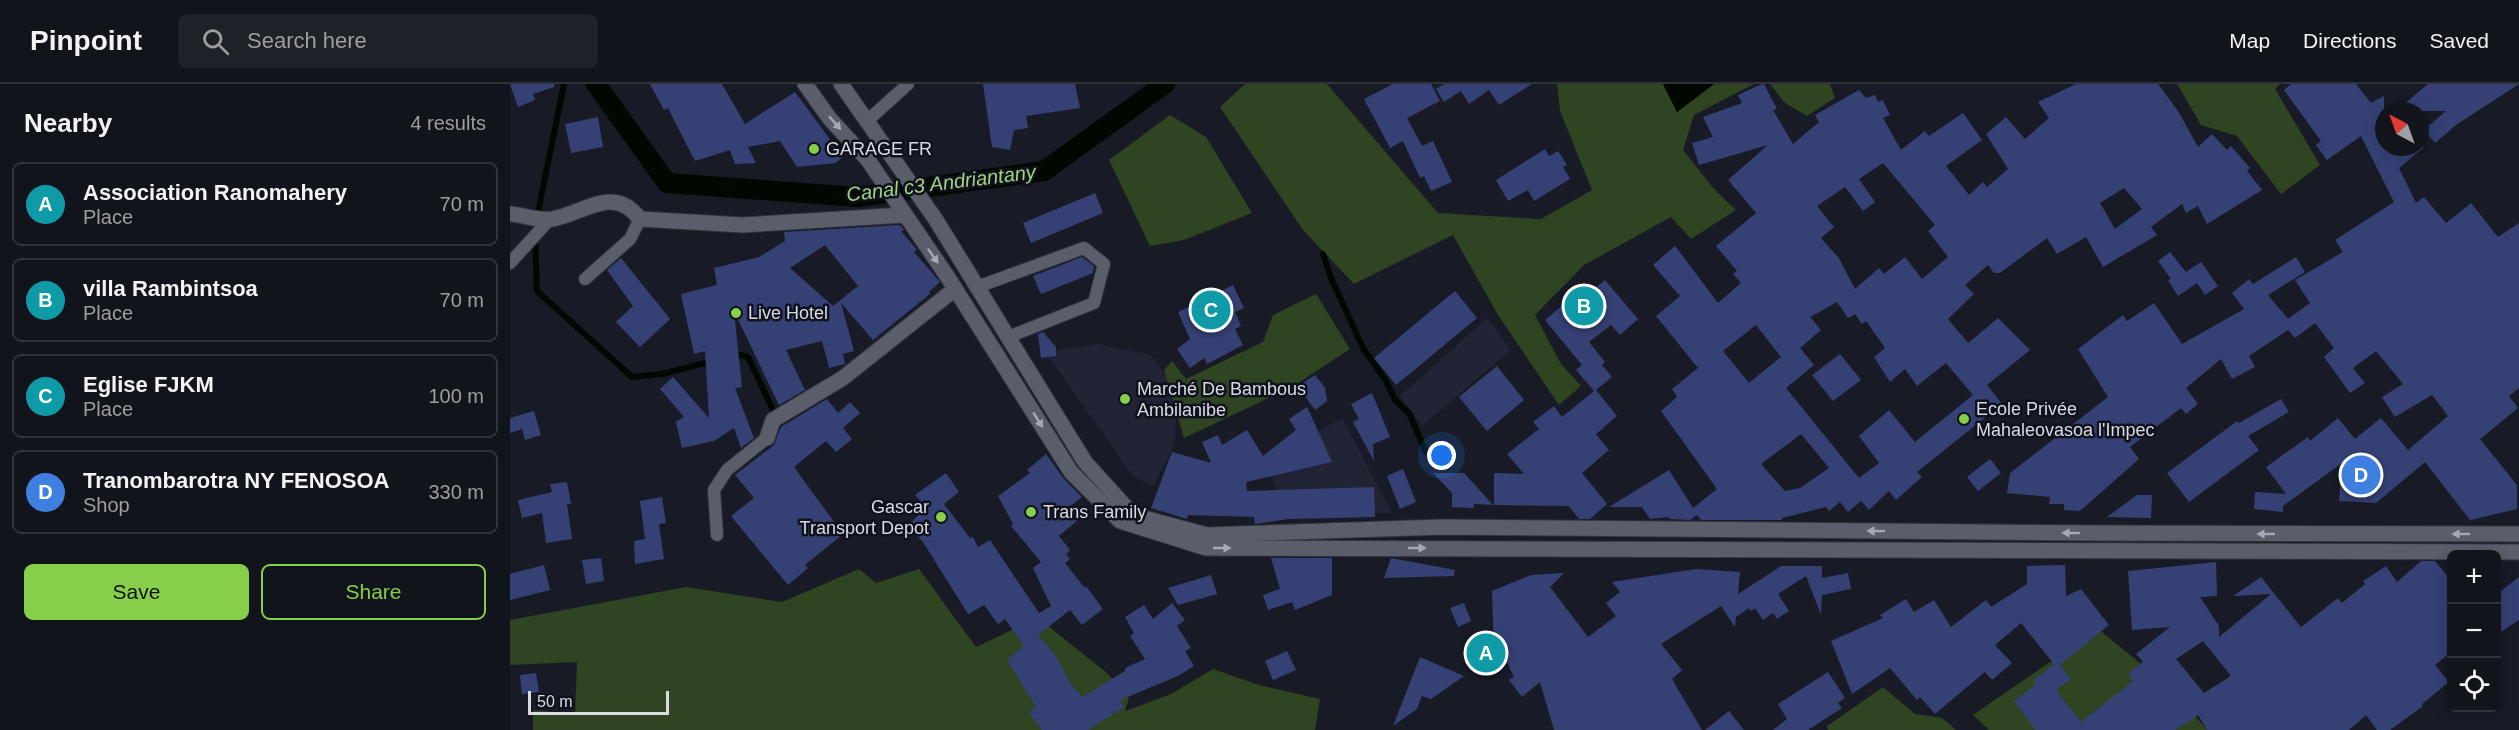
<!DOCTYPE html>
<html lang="en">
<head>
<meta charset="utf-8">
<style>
	body { margin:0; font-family:Arial,sans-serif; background:#1f2129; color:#f1f3f6 }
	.controls { position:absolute; right:18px; bottom:18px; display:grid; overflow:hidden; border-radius:9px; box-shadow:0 3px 15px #0003 }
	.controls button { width:54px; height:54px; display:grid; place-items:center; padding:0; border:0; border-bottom:2px solid #31333b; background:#12141c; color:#f1f3f6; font:30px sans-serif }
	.compass { position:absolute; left:1865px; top:18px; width:54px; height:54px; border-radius:50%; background:#12141c; box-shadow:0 3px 15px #0003; rotate:319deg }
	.scale { position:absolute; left:18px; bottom:15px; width:141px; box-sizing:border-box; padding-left:6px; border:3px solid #d9dbe3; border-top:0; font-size:16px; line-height:21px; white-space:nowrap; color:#d9dbe3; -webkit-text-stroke:4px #0f121c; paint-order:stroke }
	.you { position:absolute; left:932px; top:372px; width:21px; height:21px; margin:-15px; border:4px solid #fff; border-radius:50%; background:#1a73e8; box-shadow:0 0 0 9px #1a73e833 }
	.badge { display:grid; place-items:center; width:39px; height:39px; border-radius:50%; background:#87cf4a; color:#fff; font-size:20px; font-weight:700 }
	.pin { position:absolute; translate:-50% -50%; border:3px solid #fff; box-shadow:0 2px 6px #0006 }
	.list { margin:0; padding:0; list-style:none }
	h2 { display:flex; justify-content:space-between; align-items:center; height:78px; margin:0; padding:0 24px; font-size:26px }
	h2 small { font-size:20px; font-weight:400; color:#9c9ea3 }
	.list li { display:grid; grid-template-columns:39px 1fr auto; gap:18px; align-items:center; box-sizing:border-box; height:84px; margin:0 12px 12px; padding:0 12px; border:2px solid #31333b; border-radius:9px }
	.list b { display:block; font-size:22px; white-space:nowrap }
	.list p { margin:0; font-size:20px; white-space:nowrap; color:#9c9ea3 }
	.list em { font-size:20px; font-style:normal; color:#9c9ea3 }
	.actions { display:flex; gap:12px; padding:18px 24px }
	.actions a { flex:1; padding:14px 0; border:2px solid #87cf4a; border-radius:9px; text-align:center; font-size:21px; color:#87cf4a }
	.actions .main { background:#87cf4a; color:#111 }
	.icon { flex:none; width:33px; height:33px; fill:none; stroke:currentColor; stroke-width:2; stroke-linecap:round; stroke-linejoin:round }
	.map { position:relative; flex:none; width:2009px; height:646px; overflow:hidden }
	header { display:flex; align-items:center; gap:36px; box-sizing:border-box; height:84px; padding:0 30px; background:#12141c; border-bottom:2px solid #31333b }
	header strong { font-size:28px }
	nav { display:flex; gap:33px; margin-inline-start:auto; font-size:21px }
	.search { width:420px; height:54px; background:#1f2129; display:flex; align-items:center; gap:15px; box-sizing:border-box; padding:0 21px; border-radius:9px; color:#9c9ea3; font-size:22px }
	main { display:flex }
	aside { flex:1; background:#12141c }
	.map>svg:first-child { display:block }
</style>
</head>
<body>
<header>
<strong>Pinpoint</strong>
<div class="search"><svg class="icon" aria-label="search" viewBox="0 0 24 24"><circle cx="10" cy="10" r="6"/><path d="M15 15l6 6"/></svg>Search here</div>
<nav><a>Map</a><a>Directions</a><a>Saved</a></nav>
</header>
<main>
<aside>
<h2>Nearby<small>4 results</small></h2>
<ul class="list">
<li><span class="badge" style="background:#0f9aa8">A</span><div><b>Association Ranomahery</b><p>Place</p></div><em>70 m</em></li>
<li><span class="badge" style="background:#0f9aa8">B</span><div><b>villa Rambintsoa</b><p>Place</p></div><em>70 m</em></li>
<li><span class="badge" style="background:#0f9aa8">C</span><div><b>Eglise FJKM</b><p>Place</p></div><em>100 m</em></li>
<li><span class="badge" style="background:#3f7fe0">D</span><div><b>Tranombarotra NY FENOSOA</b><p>Shop</p></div><em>330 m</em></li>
</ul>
<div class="actions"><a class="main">Save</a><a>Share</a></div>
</aside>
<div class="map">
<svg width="2009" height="646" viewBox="0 0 2009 646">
	<rect width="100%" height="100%" fill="#181b26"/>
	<g fill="#202434">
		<polygon points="977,234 1001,266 912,342 890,312"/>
		<polygon points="588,260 641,271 658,295 666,334 664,362 643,402 623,392 535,268"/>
		<polygon points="832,334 882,429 778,428 754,378"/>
	</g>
	<g fill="#2f4420">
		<polygon points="735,0 817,0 928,129 1031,135 1082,106 1050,27 1047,0 1153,0 1167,28 1204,0 1244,0 1184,31 1173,66 1204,105 1226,126 1181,155 1161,133 1074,181 1025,231 1051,280 1071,302 1049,321 988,231 943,151 844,200 793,146 710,23"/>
		<polygon points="1260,0 1320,0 1325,14 1297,32 1275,19"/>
		<polygon points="1667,0 1770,0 1765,5 1810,81 1771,110 1727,52 1691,41"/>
		<polygon points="660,31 696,53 742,129 674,156 640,162 599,76"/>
		<polygon points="806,210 840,265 782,303 674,354 654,286 662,277 676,295 753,258 763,231"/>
		<polygon points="349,485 366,499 409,485 466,563 528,534 597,589 619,614 615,627 661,610 703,585 749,601 810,615 805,646 23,646 23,626 65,630 67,578 0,581 0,536 176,503 272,518"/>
		<polygon points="1588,545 1663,606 1697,646 1479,646 1463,631"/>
		<polygon points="1373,603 1405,630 1432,634 1446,646 1318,646 1317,642"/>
	</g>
	<polygon fill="#000800" points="1153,0 1204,0 1167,28"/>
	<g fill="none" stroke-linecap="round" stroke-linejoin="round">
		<g stroke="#000800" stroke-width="6">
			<polyline points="27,133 54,0"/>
			<polyline points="25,152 27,207 122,293 152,290 203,277"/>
			<polyline points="813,170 821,194 853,264 876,297 885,316 899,329 916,368"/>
			<polyline points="222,273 230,271 238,273 264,328"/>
		</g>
		<polyline stroke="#000800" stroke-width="20" points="86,0 157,99 348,113 534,87 655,0"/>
	</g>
	<g fill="#354175" fill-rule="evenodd">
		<polygon points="0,0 44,0 44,3 23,10 25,16 8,23"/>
		<polygon points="140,0 212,0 235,40 285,8 333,73 325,79 287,83 270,57 238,63 246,79 225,80 220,66 185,77 158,24 154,26"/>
		<polygon points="473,0 565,0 570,24 516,32 518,44 504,46 500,66 482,63"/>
		<polygon points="883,0 921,0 930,17 897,34 912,62 923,57 942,98 921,107 914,92 910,94 893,57 880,64 854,15"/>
		<polygon points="934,0 1022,0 989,21 979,6 959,20 951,7 934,18 926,5"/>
		<path d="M1252 0H1254L1267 25 1263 26 1283 60 1309 38 1305 31 1349 6 1356 14 1365 11 1368 18 1373 16 1380 31 1373 34 1391 66 1415 47 1419 52 1453 29 1472 56 1436 82 1459 111 1473 98 1477 103 1498 85 1476 50 1496 33 1515 55 1539 34 1528 18 1566 0H1648L1668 27 1688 63 1702 50 1717 66 1721 62 1740 84 1737 87 1752 106 1697 140 1688 122 1676 129 1672 120 1641 143 1647 151 1593 183 1576 153 1547 170 1537 154 1490 189H1484L1478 181 1455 201 1464 210 1438 235 1458 259 1488 234 1520 266 1477 301 1492 320 1407 388 1412 393 1386 416 1379 407 1359 426 1351 417 1338 428 1330 418 1319 427 1316 423 1272 434V436H1191L1187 431 1180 436 1160 435 1158 433 1140 435 1132 423H1099L1159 386 1183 424 1207 405 1151 327 1167 313 1162 305 1188 284 1146 232 1170 212 1143 181 1165 162 1208 219 1231 199 1223 190 1227 187 1206 162 1246 129 1218 96 1258 61 1189 81 1182 59 1203 53 1193 33 1232 19 1228 11ZM1373 79 1425 141 1418 147 1438 173 1412 195 1395 173 1374 190 1369 184 1345 205 1329 174 1311 154 1324 143 1307 122 1335 103 1353 127 1365 118 1349 95ZM1614 104 1632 125 1605 145 1590 119ZM1327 218 1338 234 1345 230 1352 240 1356 237 1375 264 1364 273 1380 298 1395 285 1407 302 1436 279 1463 311 1405 358 1379 326 1349 352 1369 379 1349 394 1276 304 1304 281 1290 264 1311 246 1300 233ZM1246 241 1271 273 1239 299 1213 267ZM1291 350 1319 384 1290 404 1275 407 1251 380Z"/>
		<polygon points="1781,0 1846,0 1861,19 1874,12 1874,63 1914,63 1889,84 1906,119 1914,113 1936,139 1961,119 1988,153 2009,139 2009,304 1999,312 2008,324 1970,355 2007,401 2007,425 1960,436 1915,378 1866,419 1829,417 1832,379 1773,422 1773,428 1744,425 1745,408 1776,410 1756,383 1798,353 1800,357 1828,334 1845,355 1871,334 1898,366 1938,332 1922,311 1885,333 1872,313 1893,300 1866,267 1843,284 1855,299 1840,309 1814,273 1824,264 1805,239 1785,254 1778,246 1739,272 1745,283 1722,295 1711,275 1676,304 1688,320 1676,330 1671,324 1620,363 1629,375 1570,427 1554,426 1554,420 1539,420 1540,413 1497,409 1500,389 1598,313 1568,265 1613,231 1617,237 1644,219 1672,260 1734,225 1722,209 1739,195 1743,200 1786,173 1795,188 1758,211 1778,235 1800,219 1785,196 1833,168 1825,156 1884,118 1851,52 1817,76 1806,61 1811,57 1774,6"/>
		<polygon points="1918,0 2009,0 1946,41 1925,59 1914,46 1936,27 1886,27"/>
		<polygon points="88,33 93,63 61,69 55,40"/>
		<polygon points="1035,65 1039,72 1048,67 1057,81 1053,83 1060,95 1024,117 1018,106 998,117 986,96"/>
		<polygon points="585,109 593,129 521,159 513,139"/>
		<path d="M390 141 394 146 391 147 407 166 404 168 430 198 419 208 420 210 363 256 331 219 344 267 333 270 335 280 319 284 312 257 276 266 295 306 269 321 224 227 232 303 225 304 244 354 231 364 224 344 204 357 172 364 166 338 174 333 150 305 163 293 199 334 195 267 184 270 171 210 207 201 204 184 249 173 275 157 274 148ZM315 161 348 202 323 222 280 184Z"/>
		<polygon points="1660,168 1676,188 1691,178 1708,202 1695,211 1687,199 1668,212 1658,196 1661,195 1648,177"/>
		<polygon points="572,173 584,182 583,189 531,210 523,192"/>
		<polygon points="111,174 160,235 130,263 106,238 123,222 97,186"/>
		<polygon points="1095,196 1128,235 1110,251 1101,241 1079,258 1095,278 1092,281 1102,293 1086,306 1107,332 1086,350 1099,366 1072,389 1097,420 1080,435 1069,435 1059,422 984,421 984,389 1014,390 997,370 1029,345 1023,338 1044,322 1052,333 1084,307 1066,286 1072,281 1035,236 1078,200 1083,206"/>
		<polygon points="723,201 734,224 725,228 731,242 725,245 733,261 697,280 694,274 680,284 667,265 680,255 668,228"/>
		<polygon points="945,207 967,234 886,301 864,274"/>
		<polygon points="533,248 546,263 546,272 531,274 528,250"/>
		<polygon points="1330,270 1351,296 1323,317 1302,291"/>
		<polygon points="987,282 1014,316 977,347 949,313"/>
		<polygon points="805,291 815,304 817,317 805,326 788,302"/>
		<polygon points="862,309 880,353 863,360 864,377 843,338 849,335 841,320"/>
		<polygon points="317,315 328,329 340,318 350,329 333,344 342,355 326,368 316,357 284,383 333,450 295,481 298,484 278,501 221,432 244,414 225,391 264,361 271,343"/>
		<polygon points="1771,315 1779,328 1738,352 1749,366 1679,418 1657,389 1727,337 1729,339"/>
		<polygon points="797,323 822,378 736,398 737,407 864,403 865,433 779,435 745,440 744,433 678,431 677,435 641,424 662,368 701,379 692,358 708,351 712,361 737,346 753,372 786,346 779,335"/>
		<polygon points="24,327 31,351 15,356 12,345 0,349 0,334"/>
		<polygon points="536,370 554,395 572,413 559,423 569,435 549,452 560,466 556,470 560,475 555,479 574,503 576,502 593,525 572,541 560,526 528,551 546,572 560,599 572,613 615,587 615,584 635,575 620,552 624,549 615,533 634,521 643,535 662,519 675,536 667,542 681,564 675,567 684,582 668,592 610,616 614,623 578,646 532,646 519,629 526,623 497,576 514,562 495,535 488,540 474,521 458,530 413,458 398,441 416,424 405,411 436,389 449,408 434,420 460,454 463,453 468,463 480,456 529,529 541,522 523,484 531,478 501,442 503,440 488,412 520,389 517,386"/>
		<polygon points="1480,375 1491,389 1468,407 1457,393"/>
		<polygon points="893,385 906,418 890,425 877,392"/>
		<polygon points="923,389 954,389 983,421 964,420 964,424 942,423 942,409"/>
		<polygon points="57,398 61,420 57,420 62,455 36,459 32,429 12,434 8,416 42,408 40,400"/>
		<polygon points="1627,411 1642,411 1641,434 1597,433"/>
		<polygon points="152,413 156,439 149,440 154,475 125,480 124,457 135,455 130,417"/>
		<polygon points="91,474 94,497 76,500 72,476"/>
		<polygon points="761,474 822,474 822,511 785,526 782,518 758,526 753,511 770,505"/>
		<polygon points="881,474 945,486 944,492 874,494"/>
		<path d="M1911 477H1925L1941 496V568L1925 581 1939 598 1912 620 1913 622 1880 646H1867L1856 631 1839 646H1697L1688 631 1665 646H1525L1504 617 1526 600 1523 597 1544 580 1511 539 1485 561 1502 579 1482 596 1475 588 1425 630 1410 613 1407 616 1380 584 1342 610 1321 557 1373 534 1370 531 1396 515 1404 528 1424 516 1441 543 1476 516 1481 523 1517 500V482L1555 481 1556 512 1571 505 1599 541 1550 581 1561 595 1546 606 1571 638 1623 597 1618 590 1633 578 1626 570 1660 543 1622 546 1618 487 1706 478 1707 512 1690 513 1709 542V553L1761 510 1723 512 1751 493 1791 543 1828 514 1832 519 1855 500 1853 497 1876 482 1887 498ZM1693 557 1721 592 1694 609 1666 575Z"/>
		<polygon points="34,481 40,506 0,516 0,490"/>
		<polygon points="1271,482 1312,482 1312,494 1338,489 1341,505 1312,511 1311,531 1296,492 1268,510 1279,527 1267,535 1263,529 1253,536 1245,524 1241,527 1239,524 1226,533 1225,543 1211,522 1151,560 1172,586 1162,595 1192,646 1044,646 1030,598 1012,613 999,596 1004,593 991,565 984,570 982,507 1021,491 1054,489 1040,503 1078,553 1106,532 1096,519 1110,508 1102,498 1186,485 1230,488 1228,510"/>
		<polygon points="701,491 707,510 668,521 658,504"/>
		<polygon points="2009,493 2009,536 1986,551 1986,511"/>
		<polygon points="954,519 961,537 948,543 940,524"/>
		<polygon points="777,567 786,586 763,596 755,577"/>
		<polygon points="910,573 954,592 921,615 912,612 907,625 883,642"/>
		<polygon points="1318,588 1335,614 1328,619 1332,624 1298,646 1263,646 1277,635 1268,620"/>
		<polygon points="26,589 29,608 12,610 10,591"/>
		<polygon points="1219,627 1234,646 1195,646"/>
	</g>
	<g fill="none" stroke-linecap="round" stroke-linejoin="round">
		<g stroke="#33353d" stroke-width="14">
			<g id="lane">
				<polyline points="357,37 398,0"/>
				<polyline points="0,179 40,135"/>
				<polyline points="75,195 120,155 130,135"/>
				<polyline points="467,203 574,164 594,180 584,219 498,253"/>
				<polyline points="207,451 204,406 217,386 257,354"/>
			</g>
		</g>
		<g stroke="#33353d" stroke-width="17">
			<g id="street">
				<path d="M0 130C13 131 30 137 42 135 76 129 103 100 130 135L233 141 394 131"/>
				<polyline points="257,354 263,336 333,294 445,205"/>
			</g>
		</g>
		<g stroke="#33353d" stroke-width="17">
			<g id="secondary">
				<polyline points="295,0 320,35 358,76 437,192 561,388 610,437 696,464 2009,468"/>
				<polyline points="331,0 426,136 575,378 623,431 697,451 932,443 1590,449 2009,450"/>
			</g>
		</g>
		<use href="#lane" stroke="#5a5e6a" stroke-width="12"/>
		<use href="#street" stroke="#5a5e6a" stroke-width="15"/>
		<use href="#secondary" stroke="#5a5e6a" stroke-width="15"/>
	</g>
	<defs><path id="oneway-solid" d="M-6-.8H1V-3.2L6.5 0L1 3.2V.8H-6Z" transform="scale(1.5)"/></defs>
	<g fill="#a6a9b3">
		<use href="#oneway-solid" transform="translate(325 39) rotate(49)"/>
		<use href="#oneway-solid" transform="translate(423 172) rotate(55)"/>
		<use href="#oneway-solid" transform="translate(528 336) rotate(58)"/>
		<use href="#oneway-solid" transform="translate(1366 447) rotate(-179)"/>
		<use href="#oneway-solid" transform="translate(1561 449) rotate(-179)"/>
		<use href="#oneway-solid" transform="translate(1756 450) rotate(-180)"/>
		<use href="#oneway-solid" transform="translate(1951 450) rotate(-180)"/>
		<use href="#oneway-solid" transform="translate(712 464)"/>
		<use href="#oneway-solid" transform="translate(907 464)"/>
	</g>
	<g fill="#87cf4a" stroke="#0f121c" stroke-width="2">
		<circle cx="304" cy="65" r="6"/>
		<circle cx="226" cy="229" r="6"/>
		<circle cx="615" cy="315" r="6"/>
		<circle cx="1454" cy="335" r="6"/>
		<circle cx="521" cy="428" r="6"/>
		<circle cx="431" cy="433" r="6"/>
	</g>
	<g text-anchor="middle" stroke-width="5" stroke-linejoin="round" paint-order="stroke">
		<g font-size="18" fill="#d9dbe3" stroke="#0f121c" text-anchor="start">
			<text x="316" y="71">GARAGE FR</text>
			<text x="238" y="235">Live Hotel</text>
			<text x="627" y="311">Marché De Bambous<tspan x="627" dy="21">Ambilanibe</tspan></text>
			<text x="1466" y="331">Ecole Privée<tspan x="1466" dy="21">Mahaleovasoa l'Impec</tspan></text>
			<text x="419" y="429" text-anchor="end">Gascar<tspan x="419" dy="21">Transport Depot</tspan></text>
			<text x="533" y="434">Trans Family</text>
		</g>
		<g font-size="20" font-style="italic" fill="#a3d382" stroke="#0f121c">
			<text transform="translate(431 99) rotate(-7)" y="7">Canal c3 Andriantany</text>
		</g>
	</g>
</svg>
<div class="controls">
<button>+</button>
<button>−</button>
<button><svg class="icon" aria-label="locate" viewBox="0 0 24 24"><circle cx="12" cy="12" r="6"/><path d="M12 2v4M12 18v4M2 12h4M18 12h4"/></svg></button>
</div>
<svg class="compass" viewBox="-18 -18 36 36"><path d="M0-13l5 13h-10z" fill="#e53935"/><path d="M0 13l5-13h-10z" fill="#9c9ea3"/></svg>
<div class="scale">50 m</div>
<div class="you"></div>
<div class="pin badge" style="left:976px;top:569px;background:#0f9aa8">A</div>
<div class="pin badge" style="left:1074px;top:222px;background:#0f9aa8">B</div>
<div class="pin badge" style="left:701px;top:226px;background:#0f9aa8">C</div>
<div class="pin badge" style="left:1851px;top:391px;background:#3f7fe0">D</div>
</div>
</main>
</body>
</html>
